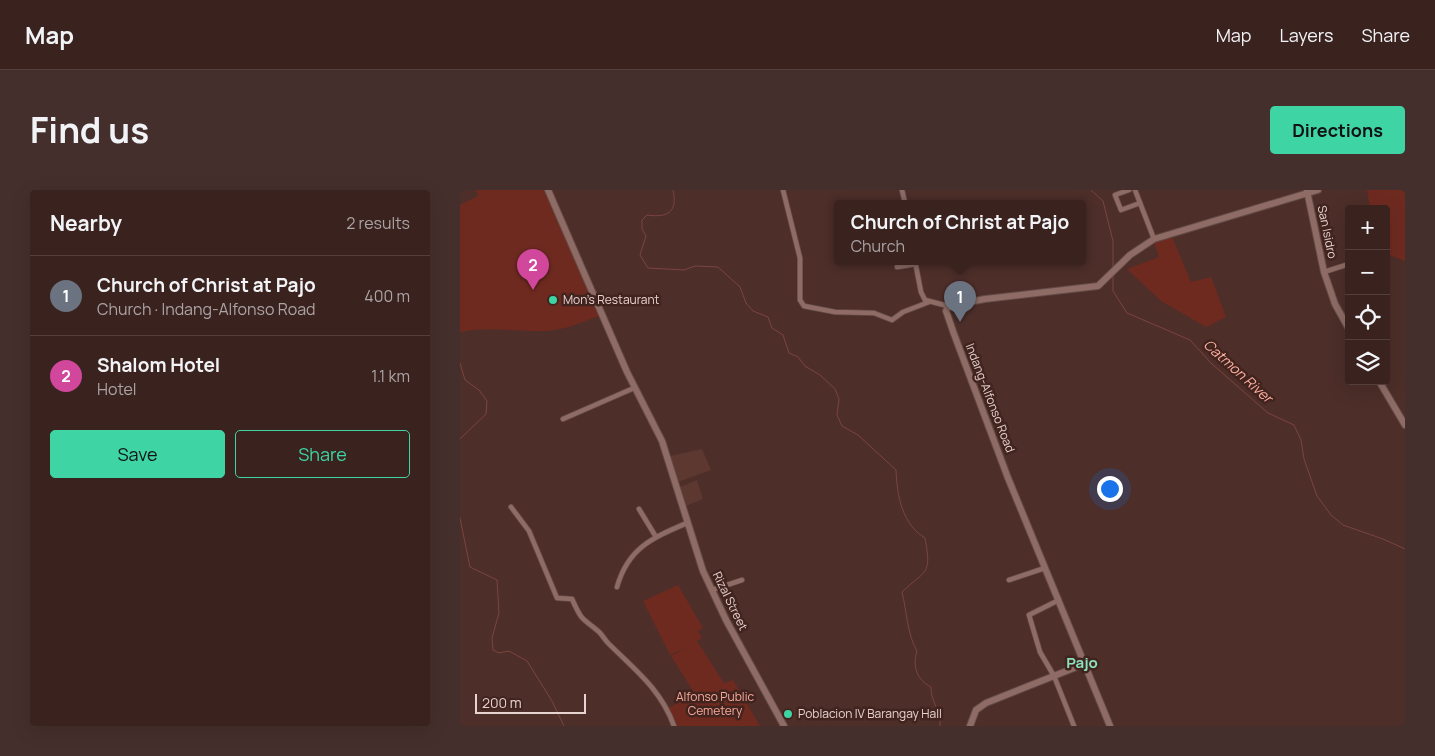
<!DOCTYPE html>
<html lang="en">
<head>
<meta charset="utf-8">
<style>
	body { margin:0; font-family:Manrope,sans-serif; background:#452f2c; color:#f1f3f6 }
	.controls { position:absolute; right:15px; top:15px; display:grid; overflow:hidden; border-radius:5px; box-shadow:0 5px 20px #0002 }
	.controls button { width:45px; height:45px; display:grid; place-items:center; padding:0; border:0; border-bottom:1px solid #543f3d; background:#3a221f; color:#f1f3f6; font:25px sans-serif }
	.scale { position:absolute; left:15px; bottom:12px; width:111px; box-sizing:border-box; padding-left:5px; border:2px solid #e7d3d0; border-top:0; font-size:14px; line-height:18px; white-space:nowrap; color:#e7d3d0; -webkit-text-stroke:4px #42241f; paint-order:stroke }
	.you { position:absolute; left:649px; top:298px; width:18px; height:18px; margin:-12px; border:4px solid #fff; border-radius:50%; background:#1a73e8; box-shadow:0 0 0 8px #1a73e833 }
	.badge { display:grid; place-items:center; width:32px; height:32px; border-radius:50%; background:#3ed4a3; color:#fff; font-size:16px; font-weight:700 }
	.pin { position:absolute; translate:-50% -41px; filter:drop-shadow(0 1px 2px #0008) }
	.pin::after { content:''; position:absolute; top:26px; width:18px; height:15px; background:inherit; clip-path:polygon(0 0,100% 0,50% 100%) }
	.popup { position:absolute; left:374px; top:10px; width:252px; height:65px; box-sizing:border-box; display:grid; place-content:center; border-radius:5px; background:#3a221f; filter:drop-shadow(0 1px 4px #0005); font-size:16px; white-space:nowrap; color:#aba4a4 }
	.popup b { font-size:19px; color:#f1f3f6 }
	.popup::after { content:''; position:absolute; left:50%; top:100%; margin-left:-10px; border:10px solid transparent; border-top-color:#3a221f }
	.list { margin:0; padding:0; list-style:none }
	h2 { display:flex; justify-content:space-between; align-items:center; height:65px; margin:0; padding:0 20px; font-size:21px }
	h2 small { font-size:16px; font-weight:400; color:#aba4a4 }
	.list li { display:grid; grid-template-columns:32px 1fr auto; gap:15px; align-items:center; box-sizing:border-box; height:80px; padding:0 20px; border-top:1px solid #543f3d }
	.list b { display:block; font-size:19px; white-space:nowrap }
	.list p { margin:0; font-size:16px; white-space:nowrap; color:#aba4a4 }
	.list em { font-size:16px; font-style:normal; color:#aba4a4 }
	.actions { display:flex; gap:10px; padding:15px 20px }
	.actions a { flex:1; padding:11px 0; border:1px solid #3ed4a3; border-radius:5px; text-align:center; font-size:18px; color:#3ed4a3 }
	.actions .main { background:#3ed4a3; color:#111 }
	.icon { flex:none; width:28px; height:28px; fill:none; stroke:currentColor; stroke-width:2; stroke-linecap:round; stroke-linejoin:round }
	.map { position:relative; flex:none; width:945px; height:536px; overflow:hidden; border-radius:5px }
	header { display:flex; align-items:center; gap:30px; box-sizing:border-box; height:70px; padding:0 25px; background:#3a221f; border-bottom:1px solid #543f3d }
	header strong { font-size:24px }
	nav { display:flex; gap:28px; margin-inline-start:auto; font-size:18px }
	.intro { display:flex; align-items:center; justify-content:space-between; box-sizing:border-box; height:120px; padding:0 30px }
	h1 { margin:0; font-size:35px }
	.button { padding:12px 22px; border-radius:5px; background:#3ed4a3; color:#111; font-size:18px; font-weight:700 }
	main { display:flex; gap:30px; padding:0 30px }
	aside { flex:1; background:#3a221f; border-radius:5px; box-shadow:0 5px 20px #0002 }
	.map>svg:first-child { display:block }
</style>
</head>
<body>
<header>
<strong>Map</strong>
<nav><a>Map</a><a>Layers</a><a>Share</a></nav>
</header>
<div class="intro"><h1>Find us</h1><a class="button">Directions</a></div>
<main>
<aside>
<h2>Nearby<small>2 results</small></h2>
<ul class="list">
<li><span class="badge" style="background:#6b7280">1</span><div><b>Church of Christ at Pajo</b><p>Church · Indang-Alfonso Road</p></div><em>400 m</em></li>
<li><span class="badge" style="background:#d1479c">2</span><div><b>Shalom Hotel</b><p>Hotel</p></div><em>1.1 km</em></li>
</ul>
<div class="actions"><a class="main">Save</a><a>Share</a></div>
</aside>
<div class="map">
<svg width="945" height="536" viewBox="0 0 945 536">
	<rect width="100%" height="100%" fill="#4d2e29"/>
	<g fill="#5d3831">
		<polygon points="242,259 251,280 218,292 210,266"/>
		<polygon points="237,290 243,309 226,316 220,297"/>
	</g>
	<g fill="#6f2a20">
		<path d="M16 0H84L139 126C122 132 105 140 86 141 57 142 29 136 0 142V15L18 6Z"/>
		<polygon points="907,0 945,0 945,71 926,64 926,19 910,19"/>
		<polygon points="712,47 731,92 751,87 766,127 746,137 701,111 667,79 699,67 694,53"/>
		<polygon points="218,395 243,438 238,441 242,448 237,451 264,493 273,490 300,536 216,536 208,518 235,504 211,466 227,457 210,465 183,411"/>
	</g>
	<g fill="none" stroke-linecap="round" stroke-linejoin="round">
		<g stroke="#7c4440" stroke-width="1">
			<path d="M213 0C218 22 208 28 187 25L182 30V39L186 46 180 65 188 78 224 80 235 76 258 77 280 97 286 113 293 121 308 127 312 138 323 145 329 163 338 167 345 176 360 185 375 199 379 209 377 225 382 236 398 245 436 280C437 306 442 334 465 348 472 386 466 379 442 402 447 422 447 444 457 461 452 476 457 490 471 497 470 510 482 523 480 536"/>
			<polyline points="631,0 643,11 653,51 653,77"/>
			<polyline points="653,86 653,101 667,123 730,150 751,173 808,223 834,235 841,250 844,269 857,306 871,325 883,335 923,349 945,359"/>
			<polyline points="0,173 5,190 19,200 27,211 26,224 0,249"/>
			<polyline points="0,328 10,377 37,390 39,423 32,448 33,460 39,463 49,461 67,471 92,511 104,536"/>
		</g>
		<g stroke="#644b46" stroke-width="6">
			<g id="street">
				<polyline points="323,0 340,68 340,110 344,116 375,122 414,123 432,130 443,122 469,112"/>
				<polyline points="442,0 445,13"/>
				<polyline points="669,0 655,5 661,20 680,13"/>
				<polyline points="675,0 694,49"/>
				<polyline points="455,71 461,102 465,110 488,116"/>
				<polyline points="437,77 456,74"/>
				<polyline points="864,82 889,74"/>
				<polyline points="103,229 174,198"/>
				<path d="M51 317 69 341 97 408 112 409C122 431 121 427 138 441 142 444 144 449 148 453 174 479 201 499 214 536"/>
				<polyline points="179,319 196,347"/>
				<polyline points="549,390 585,378"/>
				<path d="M157 397C168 358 192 348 227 333"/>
				<polyline points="252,400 282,390"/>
				<polyline points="599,410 569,425 580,462 594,486 614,536"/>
			</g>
		</g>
		<g stroke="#644b46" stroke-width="8">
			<g id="secondary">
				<polyline points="88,0 167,182 202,251 243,381 266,430 324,536"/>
				<polyline points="847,1 864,82 875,114 889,139"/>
				<polyline points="919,191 945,235"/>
				<polyline points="510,536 516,520 526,513 624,474"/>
				<polyline points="650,536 548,288 494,144 486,121 488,116 525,109 638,96 670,65 694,49 858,0"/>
			</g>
		</g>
		<use href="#street" stroke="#8e6b65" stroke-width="4.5"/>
		<use href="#secondary" stroke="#8e6b65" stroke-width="6"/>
	</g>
	<g fill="#3ed4a3" stroke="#42241f" stroke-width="2">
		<circle cx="93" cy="110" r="5"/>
		<circle cx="328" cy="524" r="5"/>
	</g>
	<g text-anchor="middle" stroke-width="5" stroke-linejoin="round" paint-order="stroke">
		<g font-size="12" fill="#e7d3d0" stroke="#42241f">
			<text transform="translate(867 42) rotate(78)" y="4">San Isidro</text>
			<text transform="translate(530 208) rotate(69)" y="4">Indang-Alfonso Road</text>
			<text transform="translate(270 411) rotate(64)" y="4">Rizal Street</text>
		</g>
		<g font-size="12" fill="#e7d3d0" stroke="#42241f" text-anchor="start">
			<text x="103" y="114">Mon's Restaurant</text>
			<text x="338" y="528">Poblacion IV Barangay Hall</text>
		</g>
		<g font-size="12" fill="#f9aa9c" stroke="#42241f">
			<text x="255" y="511">Alfonso Public<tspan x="255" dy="14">Cemetery</tspan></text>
		</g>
		<g font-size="14" font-style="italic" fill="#feafa1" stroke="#42241f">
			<text transform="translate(778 181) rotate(42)" y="5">Catmon River</text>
		</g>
		<g font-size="15" font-weight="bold" fill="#89e1be" stroke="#42241f">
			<text x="622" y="478">Pajo</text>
		</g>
	</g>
</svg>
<div class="controls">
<button>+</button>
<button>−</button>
<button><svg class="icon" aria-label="locate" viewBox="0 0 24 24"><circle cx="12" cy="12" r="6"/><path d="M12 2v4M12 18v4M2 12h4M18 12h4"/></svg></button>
<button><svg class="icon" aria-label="layers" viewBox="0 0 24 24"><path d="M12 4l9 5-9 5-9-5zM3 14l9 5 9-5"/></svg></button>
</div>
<div class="scale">200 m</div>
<div class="you"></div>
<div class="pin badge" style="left:500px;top:132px;background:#6b7280">1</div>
<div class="popup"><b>Church of Christ at Pajo</b>Church</div>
<div class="pin badge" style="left:73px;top:100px;background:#d1479c">2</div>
</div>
</main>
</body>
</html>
